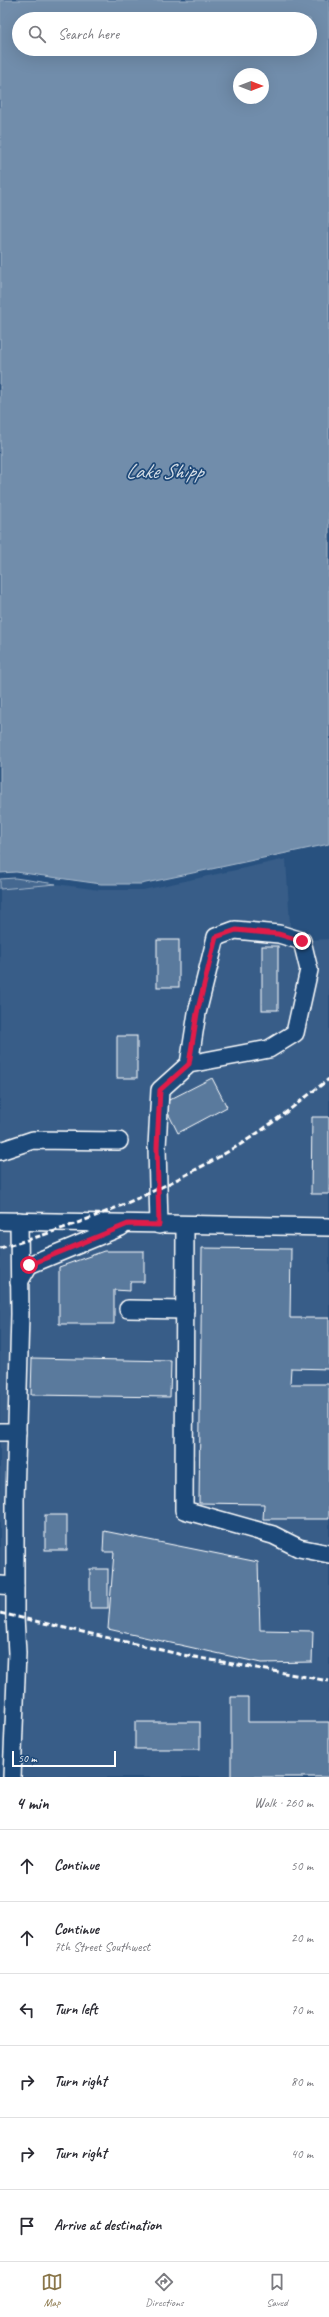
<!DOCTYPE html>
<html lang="en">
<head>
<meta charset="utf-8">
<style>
	body { margin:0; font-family:Caveat,sans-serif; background:#f2f2f3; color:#2b2b33 }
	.compass { position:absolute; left:233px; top:68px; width:36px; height:36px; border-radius:50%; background:#fff; box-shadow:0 4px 16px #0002; rotate:90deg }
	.scale { position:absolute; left:12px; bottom:10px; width:104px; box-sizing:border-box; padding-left:4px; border:2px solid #fff; border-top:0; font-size:11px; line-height:14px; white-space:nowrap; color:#fff; -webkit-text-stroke:3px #1f4a7a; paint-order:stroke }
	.stop { position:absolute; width:12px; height:12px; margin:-9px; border:3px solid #e11d48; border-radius:50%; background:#fff }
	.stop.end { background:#e11d48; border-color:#fff; box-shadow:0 1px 4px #0008 }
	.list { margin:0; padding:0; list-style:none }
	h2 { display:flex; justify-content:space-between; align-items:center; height:52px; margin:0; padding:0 16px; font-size:17px }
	h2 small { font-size:13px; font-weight:400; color:#7c7c81 }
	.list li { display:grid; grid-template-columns:26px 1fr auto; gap:12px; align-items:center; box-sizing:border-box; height:72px; padding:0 16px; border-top:1px solid #e1e1e2 }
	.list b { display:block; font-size:15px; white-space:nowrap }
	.list p { margin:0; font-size:13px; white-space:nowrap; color:#7c7c81 }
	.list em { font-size:13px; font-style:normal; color:#7c7c81 }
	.icon { flex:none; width:22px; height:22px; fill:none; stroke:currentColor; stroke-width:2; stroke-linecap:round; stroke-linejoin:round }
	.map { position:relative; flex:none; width:329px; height:1777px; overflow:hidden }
	.search { position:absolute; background:#fff; box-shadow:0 4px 16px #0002; left:12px; right:12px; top:12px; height:44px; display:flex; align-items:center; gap:10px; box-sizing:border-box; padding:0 14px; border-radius:22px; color:#7c7c81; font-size:15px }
	.sheet { height:484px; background:#fff }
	nav { display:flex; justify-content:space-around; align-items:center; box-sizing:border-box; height:56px; border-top:1px solid #e1e1e2; background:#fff; font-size:11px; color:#7c7c81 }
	nav a { display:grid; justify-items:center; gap:2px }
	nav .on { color:#8a764a }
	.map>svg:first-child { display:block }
</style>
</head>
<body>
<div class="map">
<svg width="329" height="1777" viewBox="0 0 329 1777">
	<rect width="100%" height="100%" fill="#28517f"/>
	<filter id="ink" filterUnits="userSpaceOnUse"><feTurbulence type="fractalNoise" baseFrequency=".025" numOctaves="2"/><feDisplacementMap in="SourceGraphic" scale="8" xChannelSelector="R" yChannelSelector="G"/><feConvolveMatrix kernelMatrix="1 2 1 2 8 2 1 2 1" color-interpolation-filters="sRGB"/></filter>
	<g filter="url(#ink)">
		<g fill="#375d88">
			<polygon points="286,859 291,941 329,939 329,1220 0,1214 0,889 56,884 100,890 143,890"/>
			<polygon points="0,1228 11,1228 11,1281 8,1285 11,1287 12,1314 9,1653 6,1721 6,1612 0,1610"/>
			<polygon points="129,1231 329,1234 329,1777 20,1777 25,1653 23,1617 23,1500 27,1284 35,1270"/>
		</g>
		<polygon fill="#446890" stroke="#a2b4c8" points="15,878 56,884 0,889 0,879"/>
		<path fill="#718dab" stroke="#aabbcd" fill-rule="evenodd" d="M0 0H329V844L141 884H101L16 872 0 873ZM19 19H310V49H19ZM239 74H263V98H239Z"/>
		<g fill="#5a7a9d" stroke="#fff">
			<rect x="157" y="940" width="22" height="47"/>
			<rect x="262" y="946" width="16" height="64"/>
			<rect x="117" y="1036" width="20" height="42"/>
			<polygon points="212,1078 227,1107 178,1133 163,1103"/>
			<polygon points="312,1117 329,1117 329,1194 311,1194"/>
			<polygon points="202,1248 291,1249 290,1318 329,1318 329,1369 291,1368 290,1384 329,1384 329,1519 263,1519 264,1504 199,1503"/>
			<polygon points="104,1251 144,1251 144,1282 130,1282 130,1291 114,1290 114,1324 59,1324 59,1267"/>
			<polygon points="32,1358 171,1361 170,1397 31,1395"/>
			<rect x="45" y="1515" width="22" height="35"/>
			<polygon points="104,1531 258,1562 260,1630 313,1631 312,1662 261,1663 108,1629 114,1552 103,1552"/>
			<rect x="90" y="1569" width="18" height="39"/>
			<polygon points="231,1697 248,1697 248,1722 329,1722 329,1777 231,1777"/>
			<rect x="135" y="1722" width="65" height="27"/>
		</g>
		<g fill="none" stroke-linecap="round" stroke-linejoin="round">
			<g stroke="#fff" stroke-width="20">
				<g id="minor">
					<polyline points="0,1151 33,1140 119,1141"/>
					<polyline points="0,1221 329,1227"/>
					<polyline points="159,1225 157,1147 160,1090 189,1064 269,1049 295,1033 309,970 302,941 279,934 235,930 216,937 197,1013 189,1064"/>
					<polyline points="185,1226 184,1510 273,1535 299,1548 329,1554"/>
					<polyline points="19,1282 29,1265 121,1227"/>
					<polyline points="128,1309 185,1310"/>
					<polyline points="0,1432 17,1432"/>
					<polyline points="0,1585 15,1586"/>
					<polyline points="12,1777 17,1653 15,1617 15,1500 20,1314 19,1221"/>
				</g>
			</g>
			<use href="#minor" stroke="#1f4a7a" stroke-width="17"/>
			<g stroke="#fff" stroke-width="3" stroke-dasharray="6 3" stroke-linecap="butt">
				<path d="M0 1248C83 1225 162 1191 236 1147 269 1127 299 1102 329 1079"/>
				<polyline points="0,1613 183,1655 329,1681"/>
			</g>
		</g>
	</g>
	<g fill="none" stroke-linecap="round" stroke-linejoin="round" filter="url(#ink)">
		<polyline stroke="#e11d48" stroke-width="5" points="29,1265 128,1224 159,1225 157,1147 160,1090 189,1064 197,1013 216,937 236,930 278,934 302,941"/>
	</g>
	<g text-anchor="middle" stroke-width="3.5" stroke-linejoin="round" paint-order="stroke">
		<g font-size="21" font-style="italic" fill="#d4dde6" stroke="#1f4a7a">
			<text x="164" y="478">Lake Shipp</text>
		</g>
	</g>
</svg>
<svg class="compass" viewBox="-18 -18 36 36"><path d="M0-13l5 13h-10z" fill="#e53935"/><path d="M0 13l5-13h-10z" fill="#7c7c81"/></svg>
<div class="scale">50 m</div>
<div class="stop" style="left:29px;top:1265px"></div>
<div class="stop end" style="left:302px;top:941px"></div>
<div class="search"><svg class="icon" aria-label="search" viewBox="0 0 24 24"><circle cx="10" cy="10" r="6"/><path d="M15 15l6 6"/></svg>Search here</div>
</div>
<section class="sheet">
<h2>4 min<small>Walk · 260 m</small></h2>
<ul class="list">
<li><svg class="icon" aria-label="ahead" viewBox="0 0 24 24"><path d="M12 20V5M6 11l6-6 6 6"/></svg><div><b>Continue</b></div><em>50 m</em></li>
<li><svg class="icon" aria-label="ahead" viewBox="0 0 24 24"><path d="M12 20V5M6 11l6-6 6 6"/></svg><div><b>Continue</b><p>7th Street Southwest</p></div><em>20 m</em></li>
<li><svg class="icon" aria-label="left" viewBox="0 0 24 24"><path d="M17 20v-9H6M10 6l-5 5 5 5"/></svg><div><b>Turn left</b></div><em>70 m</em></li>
<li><svg class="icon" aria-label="right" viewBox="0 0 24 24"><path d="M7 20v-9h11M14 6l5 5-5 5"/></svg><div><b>Turn right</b></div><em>80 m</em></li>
<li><svg class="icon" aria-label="right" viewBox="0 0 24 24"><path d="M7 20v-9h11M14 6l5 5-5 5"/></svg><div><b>Turn right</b></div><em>40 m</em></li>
<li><svg class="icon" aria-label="arrive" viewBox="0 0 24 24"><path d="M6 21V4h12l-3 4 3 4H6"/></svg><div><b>Arrive at destination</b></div></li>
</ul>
</section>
<nav>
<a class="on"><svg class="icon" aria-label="map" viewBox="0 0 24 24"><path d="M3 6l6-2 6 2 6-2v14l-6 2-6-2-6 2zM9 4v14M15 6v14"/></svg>Map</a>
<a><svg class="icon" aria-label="directions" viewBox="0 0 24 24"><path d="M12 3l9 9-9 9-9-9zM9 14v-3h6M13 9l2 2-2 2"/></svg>Directions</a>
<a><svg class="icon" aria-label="saved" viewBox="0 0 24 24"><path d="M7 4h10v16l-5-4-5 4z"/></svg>Saved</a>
</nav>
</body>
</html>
